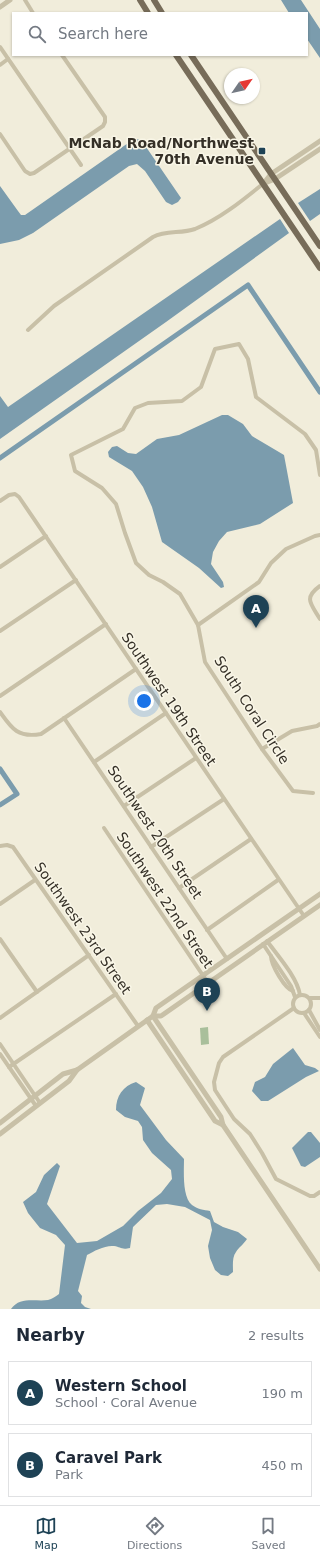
<!DOCTYPE html>
<html lang="en">
<head>
<meta charset="utf-8">
<style>
	body { margin:0; font-family:"DejaVu Sans",sans-serif; background:#f2f2f3; color:#1f2937 }
	.compass { position:absolute; left:224px; top:68px; width:36px; height:36px; border-radius:50%; background:#fff; box-shadow:0 1px 3px #0004; rotate:56deg }
	.you { position:absolute; left:144px; top:701px; width:14px; height:14px; margin:-10px; border:3px solid #fff; border-radius:50%; background:#1a73e8; box-shadow:0 0 0 6px #1a73e833 }
	.badge { display:grid; place-items:center; width:26px; height:26px; border-radius:50%; background:#1e4255; color:#fff; font-size:13px; font-weight:700 }
	.pin { position:absolute; translate:-50% -33px; filter:drop-shadow(0 1px 2px #0008) }
	.pin::after { content:''; position:absolute; top:21px; width:14px; height:12px; background:inherit; clip-path:polygon(0 0,100% 0,50% 100%) }
	.list { margin:0; padding:0; list-style:none }
	h2 { display:flex; justify-content:space-between; align-items:center; height:52px; margin:0; padding:0 16px; font-size:17px }
	h2 small { font-size:13px; font-weight:400; color:#747a83 }
	.list li { display:grid; grid-template-columns:26px 1fr auto; gap:12px; align-items:center; box-sizing:border-box; height:64px; margin:0 8px 8px; padding:0 8px; border:1px solid #e0e1e3; border-radius:0px }
	.list b { display:block; font-size:15px; white-space:nowrap }
	.list p { margin:0; font-size:13px; white-space:nowrap; color:#747a83 }
	.list em { font-size:13px; font-style:normal; color:#747a83 }
	.icon { flex:none; width:22px; height:22px; fill:none; stroke:currentColor; stroke-width:2; stroke-linecap:round; stroke-linejoin:round }
	.map { position:relative; flex:none; width:320px; height:1309px; overflow:hidden }
	.search { position:absolute; background:#fff; box-shadow:0 1px 3px #0004; left:12px; right:12px; top:12px; height:44px; display:flex; align-items:center; gap:10px; box-sizing:border-box; padding:0 14px; border-radius:0px; color:#747a83; font-size:15px }
	.sheet { height:196px; background:#fff }
	nav { display:flex; justify-content:space-around; align-items:center; box-sizing:border-box; height:56px; border-top:1px solid #e0e1e3; background:#fff; font-size:11px; color:#747a83 }
	nav a { display:grid; justify-items:center; gap:2px }
	nav .on { color:#1e4255 }
	.map>svg:first-child { display:block }
</style>
</head>
<body>
<div class="map">
<svg width="320" height="1309" viewBox="0 0 320 1309">
	<rect width="100%" height="100%" fill="#f1eddb"/>
	<polygon fill="#a9bf9b" points="208,1027 209,1044 201,1045 200,1028"/>
	<g fill="#7b9cad">
		<polygon points="281,0 301,0 320,29 320,58 307,39 307,13 289,13"/>
		<polygon points="137,139 142,141 181,198 178,202 172,205 166,202 145,171 137,164 129,166 33,233 19,240 0,244 0,186 18,211 21,215 25,215 131,141"/>
		<polygon points="320,189 320,214 310,221 298,203"/>
		<polygon points="280,219 289,233 166,322 0,439 0,396 8,407"/>
		<polygon points="222,415 228,415 243,424 252,436 284,455 293,503 260,524 227,532 219,541 213,552 211,564 223,582 224,587 221,588 199,568 162,542 152,507 143,487 132,471 109,457 108,452 112,447 117,446 128,453 136,454 157,439 179,435"/>
		<polygon points="293,1048 305,1065 315,1068 319,1071 306,1077 268,1101 261,1101 252,1091 255,1082 265,1077 273,1064"/>
		<path d="M136 1082 145 1088 140 1105 166 1140 184 1159C184 1171 182 1197 192 1205 197 1209 204 1210 210 1211L214 1222 223 1227 238 1232 247 1239C243 1245 239 1247 236 1252 232 1257 233 1266 233 1272L228 1276 221 1275 215 1270 210 1258 208 1246 212 1230 210 1220 185 1207 167 1204 156 1205 133 1227 130 1248C121 1250 121 1247 114 1246 105 1245 94 1251 87 1255L78 1291 82 1296 81 1303 85 1307 91 1309H11C20 1296 36 1302 48 1300 52 1299 56 1296 59 1294L65 1245 56 1235 40 1228 28 1213 23 1202 36 1192 44 1175 57 1163 60 1166 47 1204 77 1243 97 1241 123 1226 138 1211 161 1193 172 1179 171 1170 152 1153 143 1140 142 1127 138 1121 125 1117 116 1110C116 1096 123 1086 136 1082Z"/>
		<polygon points="308,1132 311,1132 320,1143 320,1157 305,1167 301,1166 292,1148"/>
	</g>
	<g fill="none" stroke-linecap="round" stroke-linejoin="round">
		<g stroke="#7b9cad" stroke-width="5">
			<polyline points="0,458 248,285 320,392"/>
			<polyline points="0,769 17,794 0,805"/>
		</g>
		<g stroke="#c8c0a7" stroke-width="4">
			<polyline points="25,0 33,13"/>
			<polyline points="0,47 81,165"/>
			<polyline points="0,65 8,59"/>
			<polyline points="0,134 25,171 30,174 34,173 103,126 105,122 105,117 62,55"/>
			<path d="M28 330 54 306 153 237C166 230 181 234 195 229 220 219 243 200 264 183"/>
			<polyline points="0,501 9,495 15,494 19,497 304,916"/>
			<polyline points="0,567 46,536"/>
			<path d="M320 586C303 598 311 604 320 619"/>
			<polyline points="198,625 259,582 271,563 286,549 315,536 320,535"/>
			<polyline points="0,631 76,580"/>
			<polyline points="0,696 106,624"/>
			<path d="M0 712C12 729 18 738 41 734L136 669"/>
			<polyline points="64,718 227,959"/>
			<polyline points="262,749 292,731 317,726 320,724"/>
			<polyline points="94,762 166,713"/>
			<polyline points="313,793 293,791 262,749 205,662 198,625 180,594 163,582 149,575 136,563 125,533 116,504 102,488 75,471 71,455 123,429 135,408 148,403 182,401 201,387 215,349 239,344 248,359 256,397 305,434 316,450 320,475"/>
			<polyline points="124,806 196,758"/>
			<polyline points="104,828 208,983"/>
			<polyline points="0,846 7,845 13,847 138,1026"/>
			<polyline points="151,847 224,799"/>
			<polyline points="179,888 251,839"/>
			<polyline points="0,904 35,880"/>
			<polyline points="207,930 278,880"/>
			<polyline points="0,939 37,992"/>
			<path d="M267 941C278 956 297 977 300 995"/>
			<polyline points="263,944 291,986 295,997"/>
			<path d="M271 956C271 965 285 989 293 991"/>
			<circle cx="302" cy="1004" r="9"/>
			<polyline points="310,998 320,998"/>
			<polyline points="294,1008 223,1057 219,1063 214,1082 215,1090 234,1119 250,1134 262,1153 276,1179 310,1196 314,1196 320,1192"/>
			<polyline points="309,1010 320,1030"/>
			<polyline points="304,1013 320,1037"/>
			<polyline points="0,1018 89,955"/>
			<polyline points="0,1044 40,1103"/>
			<polyline points="0,1054 36,1106"/>
			<polyline points="9,1067 116,994"/>
		</g>
		<g stroke="#c8c0a7" stroke-width="5">
			<polyline points="0,7 10,0"/>
			<polyline points="264,183 271,174 320,141"/>
			<polyline points="265,183 275,179 320,149"/>
			<polyline points="153,1016 221,1117 223,1125 320,1269"/>
			<polyline points="153,1016 156,1008 320,894"/>
			<polyline points="147,1020 215,1121 223,1125"/>
			<polyline points="0,1123 63,1074 77,1070 153,1016 161,1016 320,905"/>
			<polyline points="0,1134 69,1081 77,1070"/>
		</g>
		<g stroke="#776c59" stroke-width="6">
			<polyline points="140,0 148,13"/>
			<polyline points="154,0 162,13"/>
			<polyline points="176,55 320,268"/>
			<polyline points="191,55 320,246"/>
		</g>
	</g>
	<rect fill="#1e4255" stroke="#f9f6e7" stroke-width="1.5" x="258" y="147" width="8" height="8" rx="2"/>
	<g text-anchor="middle" stroke-width="3" stroke-linejoin="round" paint-order="stroke">
		<g font-size="14" font-weight="bold" fill="#353027" stroke="#f9f6e7" text-anchor="end">
			<text x="254" y="148">McNab Road/Northwest<tspan x="254" dy="16">70th Avenue</tspan></text>
		</g>
		<g font-size="14" fill="#353027" stroke="#f9f6e7">
			<text transform="translate(169 699) rotate(56)" y="5">Southwest 19th Street</text>
			<text transform="translate(252 710) rotate(57)" y="5">South Coral Circle</text>
			<text transform="translate(155 832) rotate(56)" y="5">Southwest 20th Street</text>
			<text transform="translate(165 900) rotate(56)" y="5">Southwest 22nd Street</text>
			<text transform="translate(83 928) rotate(55)" y="5">Southwest 23rd Street</text>
		</g>
	</g>
</svg>
<svg class="compass" viewBox="-18 -18 36 36"><path d="M0-13l5 13h-10z" fill="#e53935"/><path d="M0 13l5-13h-10z" fill="#747a83"/></svg>
<div class="you"></div>
<div class="pin badge" style="left:256px;top:628px">A</div>
<div class="pin badge" style="left:207px;top:1011px">B</div>
<div class="search"><svg class="icon" aria-label="search" viewBox="0 0 24 24"><circle cx="10" cy="10" r="6"/><path d="M15 15l6 6"/></svg>Search here</div>
</div>
<section class="sheet">
<h2>Nearby<small>2 results</small></h2>
<ul class="list">
<li><span class="badge">A</span><div><b>Western School</b><p>School · Coral Avenue</p></div><em>190 m</em></li>
<li><span class="badge">B</span><div><b>Caravel Park</b><p>Park</p></div><em>450 m</em></li>
</ul>
</section>
<nav>
<a class="on"><svg class="icon" aria-label="map" viewBox="0 0 24 24"><path d="M3 6l6-2 6 2 6-2v14l-6 2-6-2-6 2zM9 4v14M15 6v14"/></svg>Map</a>
<a><svg class="icon" aria-label="directions" viewBox="0 0 24 24"><path d="M12 3l9 9-9 9-9-9zM9 14v-3h6M13 9l2 2-2 2"/></svg>Directions</a>
<a><svg class="icon" aria-label="saved" viewBox="0 0 24 24"><path d="M7 4h10v16l-5-4-5 4z"/></svg>Saved</a>
</nav>
</body>
</html>
